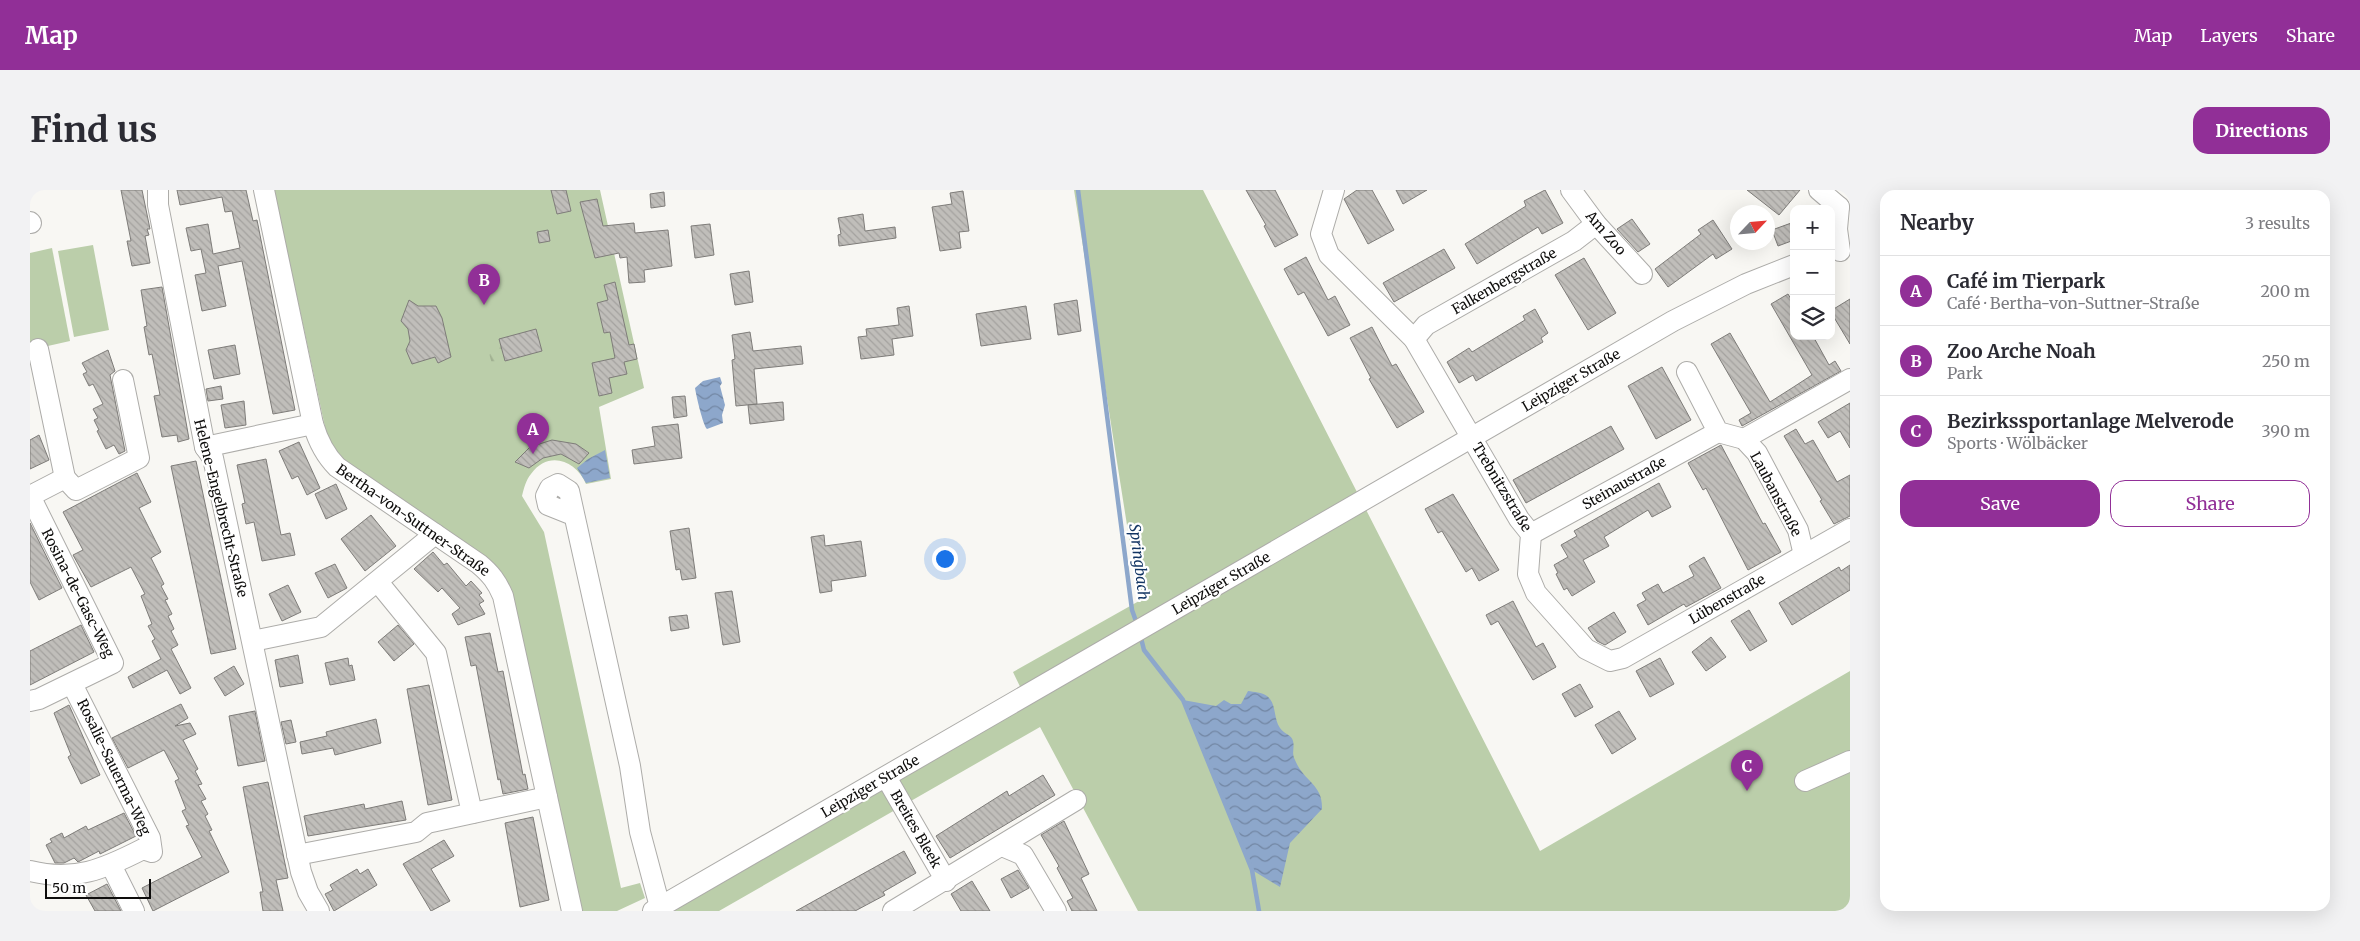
<!DOCTYPE html>
<html lang="en">
<head>
<meta charset="utf-8">
<style>
	body { margin:0; font-family:Merriweather,serif; background:#f2f2f3; color:#2b2b33 }
	.controls { position:absolute; right:15px; top:15px; display:grid; overflow:hidden; border-radius:10px; box-shadow:0 5px 20px #0002 }
	.controls button { width:45px; height:45px; display:grid; place-items:center; padding:0; border:0; border-bottom:1px solid #e1e1e2; background:#fff; color:#2b2b33; font:25px sans-serif }
	.compass { position:absolute; left:1700px; top:15px; width:45px; height:45px; border-radius:50%; background:#fff; box-shadow:0 5px 20px #0002; rotate:64deg }
	.scale { position:absolute; left:15px; bottom:12px; width:106px; box-sizing:border-box; padding-left:5px; border:2px solid #0e0d0c; border-top:0; font-size:14px; line-height:18px; white-space:nowrap; color:#0e0d0c; -webkit-text-stroke:4px #fff; paint-order:stroke }
	.you { position:absolute; left:914px; top:368px; width:18px; height:18px; margin:-12px; border:4px solid #fff; border-radius:50%; background:#1a73e8; box-shadow:0 0 0 8px #1a73e833 }
	.badge { display:grid; place-items:center; width:32px; height:32px; border-radius:50%; background:#912f97; color:#fff; font-size:16px; font-weight:700 }
	.pin { position:absolute; translate:-50% -41px; filter:drop-shadow(0 1px 2px #0008) }
	.pin::after { content:''; position:absolute; top:26px; width:18px; height:15px; background:inherit; clip-path:polygon(0 0,100% 0,50% 100%) }
	.list { margin:0; padding:0; list-style:none }
	h2 { display:flex; justify-content:space-between; align-items:center; height:65px; margin:0; padding:0 20px; font-size:21px }
	h2 small { font-size:16px; font-weight:400; color:#7c7c81 }
	.list li { display:grid; grid-template-columns:32px 1fr auto; gap:15px; align-items:center; box-sizing:border-box; height:70px; padding:0 20px; border-top:1px solid #e1e1e2 }
	.list b { display:block; font-size:19px; white-space:nowrap }
	.list p { margin:0; font-size:16px; white-space:nowrap; color:#7c7c81 }
	.list em { font-size:16px; font-style:normal; color:#7c7c81 }
	.actions { display:flex; gap:10px; padding:15px 20px }
	.actions a { flex:1; padding:11px 0; border:1px solid #912f97; border-radius:15px; text-align:center; font-size:18px; color:#912f97 }
	.actions .main { background:#912f97; color:#fff }
	.icon { flex:none; width:28px; height:28px; fill:none; stroke:currentColor; stroke-width:2; stroke-linecap:round; stroke-linejoin:round }
	.map { position:relative; flex:none; width:1820px; height:721px; overflow:hidden; border-radius:15px }
	header { display:flex; align-items:center; gap:30px; box-sizing:border-box; height:70px; padding:0 25px; background:#912f97; color:#fff }
	header strong { font-size:24px }
	nav { display:flex; gap:28px; margin-inline-start:auto; font-size:18px }
	.intro { display:flex; align-items:center; justify-content:space-between; box-sizing:border-box; height:120px; padding:0 30px }
	h1 { margin:0; font-size:35px }
	.button { padding:12px 22px; border-radius:15px; background:#912f97; color:#fff; font-size:18px; font-weight:700 }
	main { display:flex; gap:30px; padding:0 30px }
	aside { flex:1; background:#fff; border-radius:15px; box-shadow:0 5px 20px #0002 }
	.map>svg:first-child { display:block }
</style>
</head>
<body>
<header>
<strong>Map</strong>
<nav><a>Map</a><a>Layers</a><a>Share</a></nav>
</header>
<div class="intro"><h1>Find us</h1><a class="button">Directions</a></div>
<main>
<div class="map">
<svg width="1820" height="721" viewBox="0 0 1820 721">
	<defs>
		<pattern id="forest-firs" width="22" height="20" patternUnits="userSpaceOnUse" patternTransform="scale(1.25)"><rect width="22" height="20" fill="#bbceaa"/><path d="M5 1l3.5 6h-7zM16 11l3.5 6h-7z" fill="#a0b091"/></pattern>
		<pattern id="water-waves" width="16" height="10" patternUnits="userSpaceOnUse" patternTransform="scale(1.25)"><rect width="16" height="10" fill="#8da7cb"/><path d="M0 5q4-4 8 0t8 0" fill="none" stroke="#7286a3"/></pattern>
		<pattern id="building-back-hatch" width="6" height="6" patternUnits="userSpaceOnUse" patternTransform="scale(1.25)"><rect width="6" height="6" fill="#c0beba"/><path d="M-1 5l2 2M0 0l6 6M5-1l2 2" fill="none" stroke="#a4a29f"/></pattern>
	</defs>
	<rect width="100%" height="100%" fill="#f8f7f3"/>
	<g fill="#bbceaa">
		<path d="M244 0H570L614 198 569 217 581 289 556 294C546 270 518 260 501 284 496 290 494 298 492 306L514 342 591 698 610 693 615 708 587 721H550L463 378 307 264 298 251Z"/>
		<polygon points="1044,0 1173,0 1510,661 1820,481 1820,721 1108,721 1010,537 689,721 627,721 996,509 983,482 1109,411"/>
		<polygon points="63,55 79,140 44,147 28,61"/>
		<polygon points="22,58 40,151 0,160 0,63"/>
	</g>
	<polygon fill="url(#forest-firs)" points="469,149 475,171 462,174 456,152"/>
	<g fill="url(#water-waves)">
		<path d="M690 187 692 193 690 196 695 215 692 225 693 233 677 239C673 235 666 205 665 198L673 191Z"/>
		<polygon points="575,260 580,288 556,293 547,278 558,269"/>
		<path d="M1218 501C1224 502 1232 502 1237 506 1247 514 1243 528 1250 538 1254 544 1262 545 1263 551 1265 558 1261 562 1265 570 1274 592 1293 594 1292 619L1260 653 1250 697 1222 680 1153 510 1186 516 1194 510 1201 514H1211Z"/>
	</g>
	<g fill="none" stroke-linecap="round" stroke-linejoin="round">
		<g stroke="#8da7cb" stroke-width="4.5">
			<polyline points="1048,0 1102,420 1107,434"/>
			<polyline points="1110,444 1114,460 1153,510 1222,680 1229,721"/>
		</g>
	</g>
	<g fill="url(#building-back-hatch)" stroke="#7e7c79">
		<polygon points="91,0 112,0 120,39 117,39 119,45 115,46 120,73 102,76 97,51 101,51"/>
		<polygon points="147,0 216,0 223,31 227,30 265,220 243,224 212,71 188,76 196,116 172,121 165,85 176,83 171,59 161,61 156,38 178,34 183,64 210,58 202,21 195,22 192,7 150,15"/>
		<polygon points="521,0 536,0 541,21 527,24"/>
		<polygon points="1216,0 1245,0 1268,45 1245,57 1234,36 1236,35"/>
		<polygon points="1327,0 1342,0 1364,40 1338,54 1314,9"/>
		<polygon points="1366,0 1397,0 1373,14"/>
		<polygon points="1515,0 1533,33 1512,44 1508,37 1447,74 1435,54 1496,16 1494,11"/>
		<polygon points="1717,0 1770,0 1749,25"/>
		<polygon points="933,1 939,41 929,42 931,58 910,61 902,17 922,14 920,3"/>
		<polygon points="634,2 635,16 621,18 620,4"/>
		<polygon points="567,9 573,36 604,33 605,43 638,40 642,76 614,80 615,92 599,93 597,67 590,68 589,63 565,68 550,12"/>
		<polygon points="833,24 835,41 865,37 866,48 809,56 808,45 811,44 808,28"/>
		<polygon points="1602,29 1620,54 1608,62 1587,39"/>
		<polygon points="1683,30 1702,59 1686,69 1683,64 1638,97 1625,79 1671,44 1668,40"/>
		<polygon points="1764,32 1764,50 1748,56 1742,40"/>
		<polygon points="680,34 684,65 665,68 661,36"/>
		<polygon points="518,40 520,51 509,53 507,42"/>
		<polygon points="1414,59 1425,78 1364,112 1353,93"/>
		<polygon points="1276,67 1298,110 1305,106 1320,135 1298,146 1274,102 1268,105 1254,79"/>
		<polygon points="1554,68 1586,123 1558,140 1525,85"/>
		<polygon points="719,81 723,112 705,115 700,84"/>
		<polygon points="585,92 599,155 604,154 607,169 594,172 597,184 579,188 582,203 569,206 562,173 585,168 580,142 574,143 567,113 578,110 574,95"/>
		<polygon points="132,97 159,249 148,252 147,245 132,247 124,206 130,205 122,164 119,165 114,137 117,136 111,100"/>
		<polygon points="1758,104 1764,114 1764,146 1783,146 1799,175 1805,171 1811,181 1712,236 1709,230 1721,223 1681,154 1700,143 1740,212 1762,198 1782,185 1741,114"/>
		<polygon points="1820,109 1820,154 1802,124 1802,120"/>
		<polygon points="379,110 388,116 406,116 412,128 421,167 408,173 405,167 382,174 376,160 380,151 378,139 371,131"/>
		<polygon points="1047,110 1051,141 1028,145 1024,114"/>
		<polygon points="879,116 883,146 862,149 864,165 831,169 828,147 837,146 836,139 869,135 867,118"/>
		<polygon points="996,116 1001,149 951,156 946,124"/>
		<polygon points="1505,119 1518,143 1511,148 1513,152 1446,191 1443,185 1429,193 1417,172 1439,158 1442,162 1495,130 1493,126"/>
		<polygon points="1342,137 1362,176 1366,174 1394,222 1367,238 1339,189 1341,188 1320,148"/>
		<polygon points="506,139 512,161 475,171 469,149"/>
		<polygon points="720,142 723,161 771,156 773,174 724,179 727,214 706,216 702,170 705,169 702,145"/>
		<polygon points="205,155 210,184 184,189 178,160"/>
		<polygon points="78,160 85,181 80,185 95,261 89,264 84,255 76,259 67,241 69,240 64,230 68,228 63,219 73,214 63,194 59,196 53,184 57,182 52,173"/>
		<polygon points="1632,177 1661,230 1626,249 1598,196"/>
		<polygon points="191,196 193,209 178,211 176,199"/>
		<polygon points="655,206 657,226 644,228 642,207"/>
		<polygon points="214,211 216,235 195,238 191,215"/>
		<polygon points="753,212 754,230 720,234 718,215"/>
		<polygon points="1820,213 1820,258 1810,241 1798,248 1788,232"/>
		<polygon points="648,234 652,268 604,274 602,260 625,256 622,237"/>
		<polygon points="1581,236 1594,259 1496,313 1483,290"/>
		<polygon points="1766,239 1775,254 1783,250 1807,292 1820,285 1820,326 1804,334 1790,311 1792,310 1754,246"/>
		<polygon points="9,245 19,270 0,279 0,250"/>
		<polygon points="522,250 546,254 559,263 549,274 531,264 513,268 499,278 485,272 500,257"/>
		<polygon points="269,252 290,298 277,305 268,286 262,289 249,261"/>
		<polygon points="1691,255 1733,334 1735,333 1751,362 1718,380 1676,298 1673,300 1658,273"/>
		<polygon points="236,269 251,345 260,343 265,365 232,371 224,332 216,334 212,314 215,313 207,275"/>
		<polygon points="166,271 206,459 181,464 141,276"/>
		<polygon points="107,283 121,312 109,318 131,362 121,368 134,394 131,396 138,409 135,410 142,424 138,426 144,439 141,441 148,455 141,459 161,498 150,504 137,480 103,498 98,487 131,469 122,451 125,449 118,436 122,434 111,406 115,404 101,377 61,397 43,365 53,360 33,322"/>
		<polygon points="1629,293 1641,317 1622,327 1618,320 1574,347 1579,356 1553,370 1565,392 1542,406 1537,398 1534,400 1526,384 1528,383 1524,375 1538,367 1531,355 1547,346 1544,341"/>
		<polygon points="306,294 317,319 296,329 285,304"/>
		<polygon points="1423,304 1469,380 1449,391 1442,378 1436,382 1412,341 1408,343 1395,319"/>
		<polygon points="341,325 366,356 335,381 311,349"/>
		<polygon points="0,333 32,398 9,410 0,392"/>
		<polygon points="659,338 666,388 652,390 650,379 646,380 640,341"/>
		<polygon points="794,345 795,356 831,351 836,386 801,391 802,401 790,403 781,347"/>
		<polygon points="403,362 414,375 417,373 436,396 441,391 452,403 449,405 454,411 449,414 455,424 428,435 422,424 430,418 412,398 408,402 384,379"/>
		<polygon points="1674,367 1691,398 1656,417 1654,414 1618,435 1607,415 1616,410 1612,403 1628,394 1633,403 1664,386 1659,376"/>
		<polygon points="305,374 317,398 298,408 285,383"/>
		<polygon points="1820,375 1820,400 1762,435 1749,413 1809,377 1811,381"/>
		<polygon points="258,395 271,422 252,431 239,404"/>
		<polygon points="702,401 710,452 693,455 685,403"/>
		<polygon points="1483,411 1506,457 1513,453 1526,477 1503,490 1468,431 1461,435 1456,425"/>
		<polygon points="1719,420 1737,451 1720,461 1701,431"/>
		<polygon points="1584,422 1596,442 1575,455 1567,451 1558,438"/>
		<polygon points="657,425 659,438 641,441 639,427"/>
		<polygon points="51,435 64,462 0,495 0,461"/>
		<polygon points="368,435 384,454 364,471 348,452"/>
		<polygon points="460,443 468,482 473,481 493,585 495,584 498,599 473,604 470,589 468,590 446,475 441,476 435,447"/>
		<polygon points="1681,447 1696,467 1676,481 1662,462"/>
		<polygon points="268,465 273,493 250,497 245,470"/>
		<polygon points="318,468 319,476 322,475 325,490 300,495 295,473"/>
		<polygon points="1630,468 1644,494 1620,507 1606,481"/>
		<polygon points="204,476 214,494 195,506 184,488"/>
		<polygon points="1550,494 1563,517 1545,527 1532,504"/>
		<polygon points="399,495 422,610 398,615 377,499"/>
		<polygon points="151,514 158,528 145,536 160,533 166,544 153,550 168,579 165,581 172,594 168,595 176,609 171,611 178,624 175,626 182,640 179,641 199,682 123,721 112,698 172,667 156,636 159,635 152,621 156,619 145,591 149,589 134,560 98,578 82,548"/>
		<polygon points="39,515 70,585 51,594 38,567 41,565 24,523"/>
		<polygon points="225,521 235,571 208,576 199,526"/>
		<polygon points="1589,521 1606,549 1582,564 1565,535"/>
		<polygon points="346,529 351,553 305,565 303,558 272,564 270,552 297,546 296,542"/>
		<polygon points="261,530 266,552 256,554 251,532"/>
		<polygon points="1013,585 1025,605 920,668 906,646 977,601 979,606"/>
		<polygon points="238,592 258,688 246,690 253,721 233,721 230,702 233,702 213,597"/>
		<polygon points="372,611 376,630 278,646 274,626 334,614 335,619"/>
		<polygon points="94,623 106,646 70,664 69,661 48,672 44,668 34,673 25,673 16,655 22,652 20,649 32,643 34,648 56,636 58,640"/>
		<polygon points="503,627 519,710 490,717 475,633"/>
		<polygon points="1034,631 1059,684 1051,688 1067,721 1042,721 1037,711 1043,708 1027,678 1029,676 1011,645"/>
		<polygon points="414,650 424,666 401,679 420,711 401,721 373,674"/>
		<polygon points="874,661 886,683 853,702 855,705 825,721 766,721"/>
		<polygon points="327,679 330,684 338,679 347,695 304,721 295,704 303,700 300,695"/>
		<polygon points="988,680 999,698 981,708 971,689"/>
		<polygon points="942,691 960,721 931,721 921,704"/>
		<polygon points="77,694 91,721 65,721 56,705"/>
	</g>
	<g fill="none" stroke-linecap="round" stroke-linejoin="round">
		<g stroke="#adaca9" stroke-width="22">
			<g id="minor">
				<polyline points="128,0 128,15 175,257 183,268 271,682 278,702 289,721"/>
				<path d="M234 0 283 234C288 251 295 265 307 277L449 374C461 384 467 392 473 406L542 721"/>
				<polyline points="1304,0 1291,44 1299,65 1384,149 1489,329 1501,344 1498,384 1506,403 1556,459 1580,471 1593,468 1820,339"/>
				<polyline points="1541,0 1566,34 1612,84"/>
				<polyline points="1789,0 1809,17"/>
				<polyline points="1809,17 1807,39 1810,61"/>
				<polyline points="0,32 1,33"/>
				<polyline points="1384,149 1396,135 1544,51 1566,34"/>
				<polyline points="8,159 35,288"/>
				<polyline points="1657,182 1688,242 1714,249 1727,263 1768,340 1774,365"/>
				<polyline points="1714,249 1820,189"/>
				<polyline points="175,257 283,234"/>
				<polyline points="0,306 83,473 9,509 0,511"/>
				<polyline points="0,306 35,288 46,300 109,268 93,190"/>
				<polyline points="543,325 518,315 516,306 520,298 528,294 539,301 600,576 610,642 630,717"/>
				<polyline points="1501,344 1688,242"/>
				<polyline points="348,392 406,463 442,623"/>
				<polyline points="223,451 291,437 405,344"/>
				<polyline points="856,587 916,691"/>
				<polyline points="1775,591 1820,571"/>
				<polyline points="972,656 993,665 1026,721"/>
				<polyline points="267,665 386,642 397,633 517,607"/>
				<polyline points="81,675 104,721"/>
				<path d="M0 681C44 692 74 679 113 659L122 662 120 648 42 494"/>
				<polyline points="623,721 1643,131 1716,94 1764,75"/>
				<polyline points="863,721 1046,610"/>
			</g>
		</g>
		<use href="#minor" stroke="#fff" stroke-width="20"/>
	</g>
	<g text-anchor="middle" stroke-width="4.5" stroke-linejoin="round" paint-order="stroke">
		<g font-size="14" fill="#0e0d0c" stroke="#fff">
			<text transform="translate(1576 43) rotate(49)" y="5">Am Zoo</text>
			<text transform="translate(1474 91) rotate(-30)" y="5">Falkenbergstraße</text>
			<text transform="translate(1541 190) rotate(-30)" y="5">Leipziger Straße</text>
			<text transform="translate(1594 293) rotate(-29)" y="5">Steinaustraße</text>
			<text transform="translate(1472 297) rotate(59)" y="5">Trebnitzstraße</text>
			<text transform="translate(1746 304) rotate(62)" y="5">Laubanstraße</text>
			<text transform="translate(191 318) rotate(76)" y="5">Helene-Engelbrecht-Straße</text>
			<text transform="translate(383 330) rotate(35)" y="5">Bertha-von-Suttner-Straße</text>
			<text transform="translate(1191 393) rotate(-30)" y="5">Leipziger Straße</text>
			<text transform="translate(48 403) rotate(63)" y="5">Rosina-de-Gasc-Weg</text>
			<text transform="translate(1697 409) rotate(-30)" y="5">Lübenstraße</text>
			<text transform="translate(84 577) rotate(64)" y="5">Rosalie-Sauerma-Weg</text>
			<text transform="translate(840 596) rotate(-30)" y="5">Leipziger Straße</text>
			<text transform="translate(886 639) rotate(60)" y="5">Breites Bleek</text>
		</g>
		<g font-size="15" font-style="italic" fill="#123563" stroke="#fff">
			<text transform="translate(1109 372) rotate(83)" y="5">Springbach</text>
		</g>
	</g>
</svg>
<div class="controls">
<button>+</button>
<button>−</button>
<button><svg class="icon" aria-label="layers" viewBox="0 0 24 24"><path d="M12 4l9 5-9 5-9-5zM3 14l9 5 9-5"/></svg></button>
</div>
<svg class="compass" viewBox="-18 -18 36 36"><path d="M0-13l5 13h-10z" fill="#e53935"/><path d="M0 13l5-13h-10z" fill="#7c7c81"/></svg>
<div class="scale">50 m</div>
<div class="you"></div>
<div class="pin badge" style="left:503px;top:264px">A</div>
<div class="pin badge" style="left:454px;top:115px">B</div>
<div class="pin badge" style="left:1717px;top:601px">C</div>
</div>
<aside>
<h2>Nearby<small>3 results</small></h2>
<ul class="list">
<li><span class="badge">A</span><div><b>Café im Tierpark</b><p>Café · Bertha-von-Suttner-Straße</p></div><em>200 m</em></li>
<li><span class="badge">B</span><div><b>Zoo Arche Noah</b><p>Park</p></div><em>250 m</em></li>
<li><span class="badge">C</span><div><b>Bezirkssportanlage Melverode</b><p>Sports · Wölbäcker</p></div><em>390 m</em></li>
</ul>
<div class="actions"><a class="main">Save</a><a>Share</a></div>
</aside>
</main>
</body>
</html>
